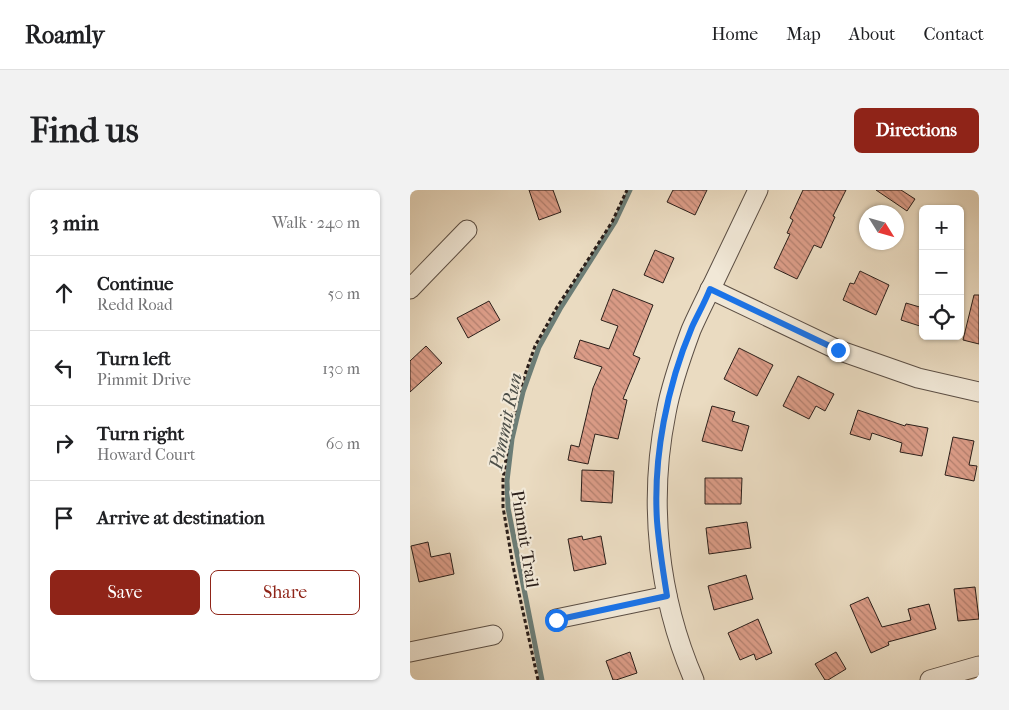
<!DOCTYPE html>
<html lang="en">
<head>
<meta charset="utf-8">
<style>
	body { margin:0; font-family:"IM FELL French Canon",serif; background:#f2f2f2; color:#202124 }
	.controls { position:absolute; right:15px; top:15px; display:grid; overflow:hidden; border-radius:8px; box-shadow:0 1px 4px #0004 }
	.controls button { width:45px; height:45px; display:grid; place-items:center; padding:0; border:0; border-bottom:1px solid #e0e0e0; background:#fff; color:#202124; font:25px sans-serif }
	.compass { position:absolute; left:449px; top:15px; width:45px; height:45px; border-radius:50%; background:#fff; box-shadow:0 1px 4px #0004; rotate:127deg }
	.stop { position:absolute; width:15px; height:15px; margin:-11px; border:4px solid #1a73e8; border-radius:50%; background:#fff }
	.stop.end { background:#1a73e8; border-color:#fff; box-shadow:0 1px 5px #0008 }
	.list { margin:0; padding:0; list-style:none }
	h2 { display:flex; justify-content:space-between; align-items:center; height:65px; margin:0; padding:0 20px; font-size:21px }
	h2 small { font-size:16px; font-weight:400; color:#757577 }
	.list li { display:grid; grid-template-columns:32px 1fr auto; gap:15px; align-items:center; box-sizing:border-box; height:75px; padding:0 20px; border-top:1px solid #e0e0e0 }
	.list b { display:block; font-size:19px; white-space:nowrap }
	.list p { margin:0; font-size:16px; white-space:nowrap; color:#757577 }
	.list em { font-size:16px; font-style:normal; color:#757577 }
	.actions { display:flex; gap:10px; padding:15px 20px }
	.actions a { flex:1; padding:11px 0; border:1px solid #8f2418; border-radius:8px; text-align:center; font-size:18px; color:#8f2418 }
	.actions .main { background:#8f2418; color:#fff }
	.icon { flex:none; width:28px; height:28px; fill:none; stroke:currentColor; stroke-width:2; stroke-linecap:round; stroke-linejoin:round }
	.map { position:relative; flex:none; width:569px; height:490px; overflow:hidden; border-radius:8px }
	header { display:flex; align-items:center; gap:30px; box-sizing:border-box; height:70px; padding:0 25px; background:#fff; border-bottom:1px solid #e0e0e0 }
	header strong { font-size:24px }
	nav { display:flex; gap:28px; margin-inline-start:auto; font-size:18px }
	.intro { display:flex; align-items:center; justify-content:space-between; box-sizing:border-box; height:120px; padding:0 30px }
	h1 { margin:0; font-size:35px }
	.button { padding:12px 22px; border-radius:8px; background:#8f2418; color:#fff; font-size:18px; font-weight:700 }
	main { display:flex; gap:30px; padding:0 30px }
	aside { flex:1; background:#fff; border-radius:8px; box-shadow:0 1px 4px #0004 }
	.map>svg:first-child { display:block }
</style>
</head>
<body>
<header>
<strong>Roamly</strong>
<nav><a>Home</a><a>Map</a><a>About</a><a>Contact</a></nav>
</header>
<div class="intro"><h1>Find us</h1><a class="button">Directions</a></div>
<main>
<aside>
<h2>3 min<small>Walk · 240 m</small></h2>
<ul class="list">
<li><svg class="icon" aria-label="ahead" viewBox="0 0 24 24"><path d="M12 20V5M6 11l6-6 6 6"/></svg><div><b>Continue</b><p>Redd Road</p></div><em>50 m</em></li>
<li><svg class="icon" aria-label="left" viewBox="0 0 24 24"><path d="M17 20v-9H6M10 6l-5 5 5 5"/></svg><div><b>Turn left</b><p>Pimmit Drive</p></div><em>130 m</em></li>
<li><svg class="icon" aria-label="right" viewBox="0 0 24 24"><path d="M7 20v-9h11M14 6l5 5-5 5"/></svg><div><b>Turn right</b><p>Howard Court</p></div><em>60 m</em></li>
<li><svg class="icon" aria-label="arrive" viewBox="0 0 24 24"><path d="M6 21V4h12l-3 4 3 4H6"/></svg><div><b>Arrive at destination</b></div></li>
</ul>
<div class="actions"><a class="main">Save</a><a>Share</a></div>
</aside>
<div class="map">
<svg width="569" height="490" viewBox="0 0 569 490">
	<defs>
		<pattern id="building-back-hatch" width="6" height="6" patternUnits="userSpaceOnUse" patternTransform="scale(1.25)"><rect width="6" height="6" fill="#db9c87"/><path d="M-1 5l2 2M0 0l6 6M5-1l2 2" fill="none" stroke="#b27f6e"/></pattern>
	</defs>
	<rect width="100%" height="100%" fill="#eadbc1"/>
	<filter id="stains"><feTurbulence type="fractalNoise" baseFrequency=".004" numOctaves="4"/><feColorMatrix values="0 0 0 0 .2 0 0 0 0 .09 0 0 0 0 .02 0 0 0 .5 -.17"/></filter>
	<radialGradient id="worn" r=".72"><stop offset=".6" stop-color="#630" stop-opacity="0"/><stop offset="1" stop-color="#630" stop-opacity=".3"/></radialGradient>
	<g fill="none" stroke-linecap="round" stroke-linejoin="round">
		<polyline stroke="#6c7d76" stroke-width="5" points="132,490 98,318 97,291 102,249 113,202 129,157 150,119 205,32 220,0"/>
	</g>
	<g fill="url(#building-back-hatch)" stroke="#2b1f1a">
		<polygon points="119,0 143,0 151,22 129,30"/>
		<polygon points="263,0 297,0 285,25 257,12"/>
		<polygon points="393,0 436,0 423,26 425,27 411,58 404,55 387,89 364,78 380,44 377,43 383,30 380,28"/>
		<polygon points="466,0 491,0 505,9 497,21"/>
		<polygon points="245,60 264,68 253,93 234,85"/>
		<polygon points="450,81 479,95 466,125 433,110 440,93 444,94"/>
		<polygon points="203,99 243,115 223,165 230,168 213,209 217,210 208,249 185,244 178,274 158,270 161,255 169,257 183,198 192,177 164,168 170,150 199,159 208,136 191,130"/>
		<polygon points="564,105 569,105 569,154 553,150"/>
		<polygon points="79,111 90,130 58,148 47,128"/>
		<polygon points="496,113 513,118 513,137 491,130"/>
		<polygon points="16,156 32,173 0,202 0,171"/>
		<polygon points="329,158 363,175 347,206 314,189"/>
		<polygon points="388,186 424,204 415,221 406,216 399,229 373,216"/>
		<polygon points="302,216 325,222 322,231 339,236 332,261 292,251"/>
		<polygon points="448,220 495,236 496,234 518,238 512,266 490,262 492,253 462,243 460,250 440,244"/>
		<polygon points="543,247 564,251 559,275 567,276 564,291 535,285"/>
		<polygon points="172,280 204,281 202,313 171,311"/>
		<polygon points="295,288 332,288 331,314 295,314"/>
		<polygon points="337,332 341,358 299,364 296,338"/>
		<polygon points="172,346 173,350 191,346 196,374 164,381 158,349"/>
		<polygon points="18,352 21,367 40,363 44,384 9,392 1,356"/>
		<polygon points="336,385 343,409 304,420 298,396"/>
		<polygon points="565,397 569,429 548,431 544,399"/>
		<polygon points="458,407 472,437 501,430 498,419 519,414 526,439 478,452 479,455 461,463 440,415"/>
		<polygon points="348,429 362,463 346,470 344,464 330,470 318,443"/>
		<polygon points="220,462 227,483 206,490 203,490 196,471"/>
		<polygon points="426,462 436,479 418,490 415,490 405,474"/>
	</g>
	<g fill="none" stroke-linecap="round" stroke-linejoin="round">
		<g stroke="#5b4e44" stroke-width="21">
			<g id="minor">
				<polyline points="0,99 57,40"/>
				<polyline points="300,99 428,160 508,188 569,202"/>
				<polyline points="146,429 257,406"/>
				<polyline points="0,462 83,445"/>
				<path d="M284 490C248 407 238 312 256 223 261 195 271 167 281 140 288 124 296 108 304 92 319 61 333 31 348 0"/>
				<polyline points="520,490 569,476"/>
			</g>
		</g>
		<polyline stroke="#2b1f1a" stroke-width="3" stroke-dasharray="4 2.5" stroke-linecap="butt" points="128,490 103,376 93,317 93,289 99,249 109,202 125,156 147,117 174,76 202,32 217,0"/>
		<use href="#minor" stroke="#f1e8d7" stroke-width="19"/>
	</g>
	<g fill="none" stroke-linecap="round" stroke-linejoin="round">
		<path stroke="#1a73e8" stroke-width="6" d="M146 430 257 406C253 381 249 356 247 331 243 267 257 196 282 137 288 124 295 112 300 99L428 160"/>
	</g>
	<g text-anchor="middle" stroke-width="4.5" stroke-linejoin="round" paint-order="stroke">
		<g font-size="18" fill="#2b1f1a" stroke="#f1e8d7">
			<text transform="translate(115 349) rotate(81)" y="6">Pimmit Trail</text>
		</g>
		<g font-size="19" font-style="italic" fill="#4c4e48" stroke="#f1e8d7">
			<text transform="translate(95 231) rotate(-78)" y="7">Pimmit Run</text>
		</g>
	</g>
	<rect width="100%" height="100%" filter="url(#stains)"/>
	<rect width="100%" height="100%" fill="url(#worn)"/>
</svg>
<div class="controls">
<button>+</button>
<button>−</button>
<button><svg class="icon" aria-label="locate" viewBox="0 0 24 24"><circle cx="12" cy="12" r="6"/><path d="M12 2v4M12 18v4M2 12h4M18 12h4"/></svg></button>
</div>
<svg class="compass" viewBox="-18 -18 36 36"><path d="M0-13l5 13h-10z" fill="#e53935"/><path d="M0 13l5-13h-10z" fill="#757577"/></svg>
<div class="stop" style="left:146px;top:430px"></div>
<div class="stop end" style="left:428px;top:160px"></div>
</div>
</main>
</body>
</html>
